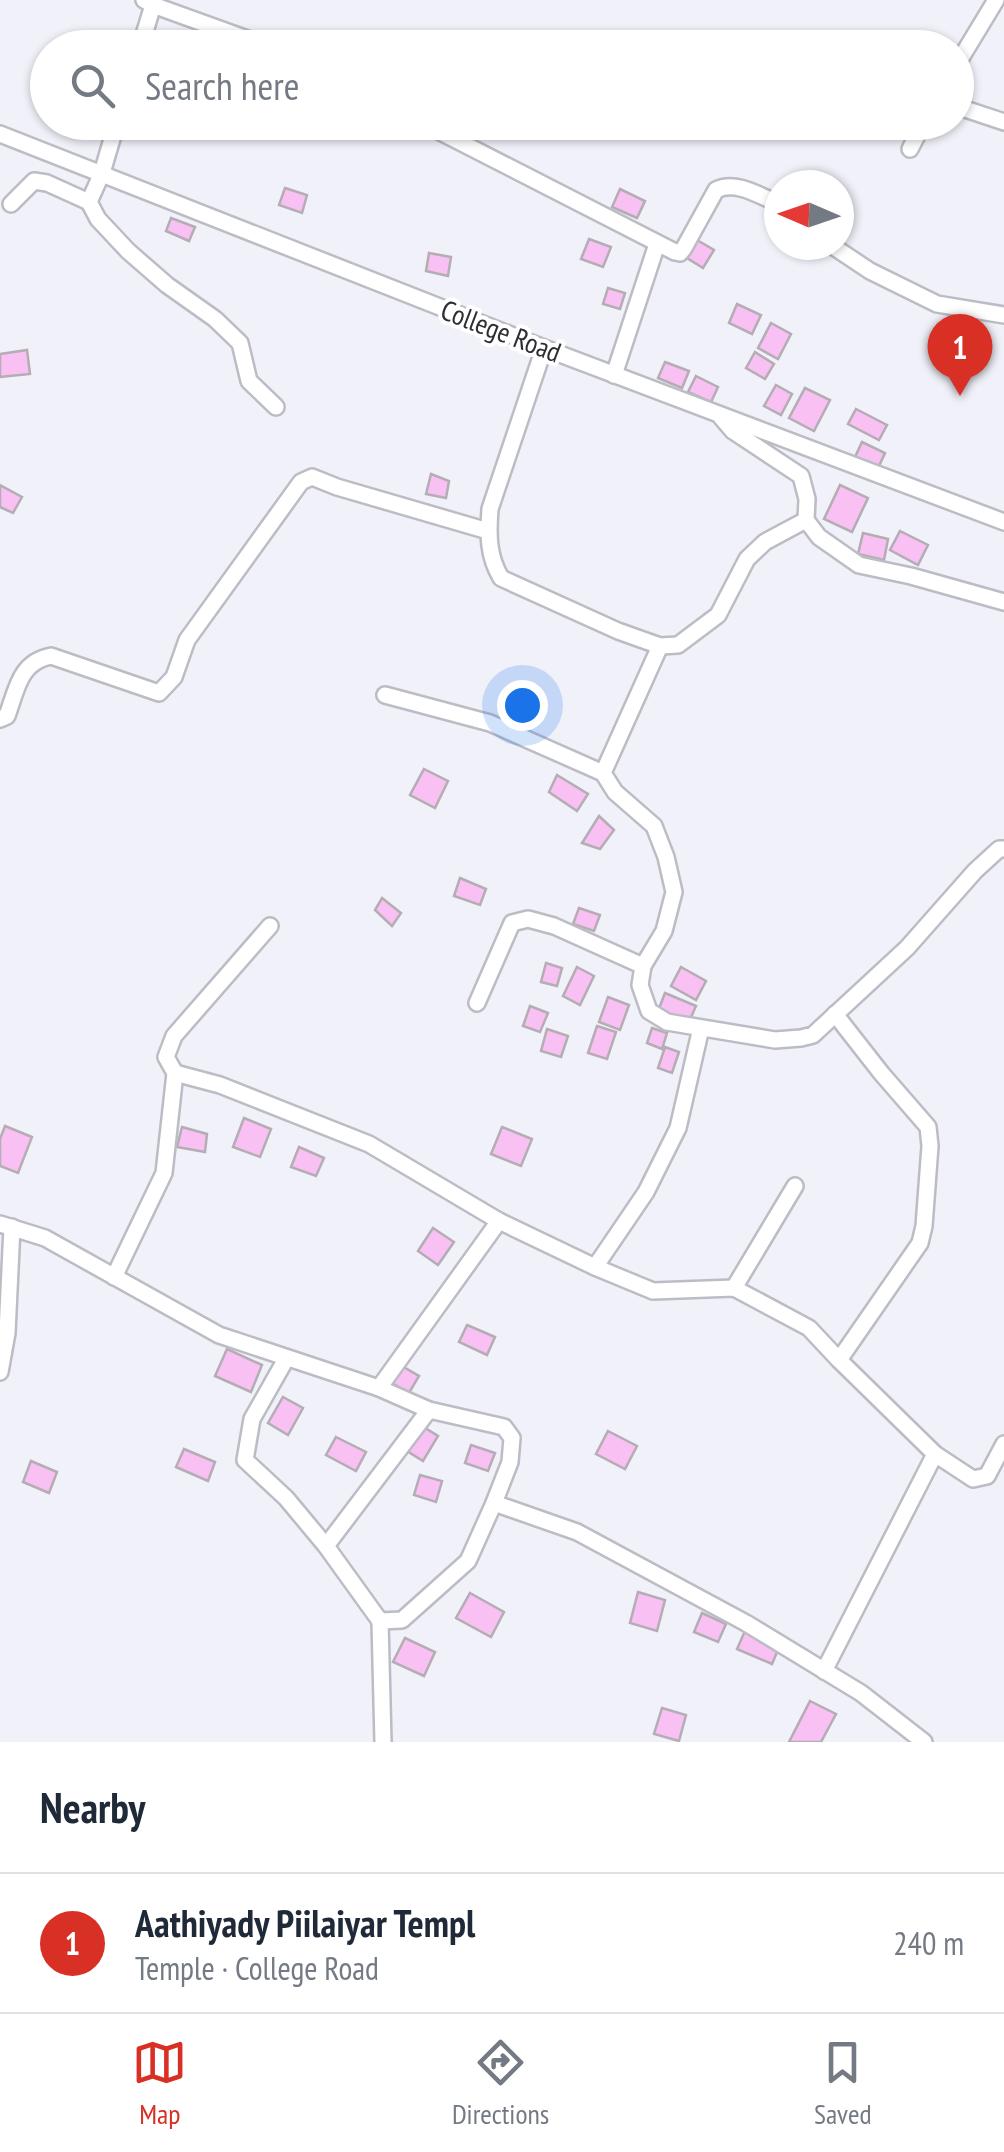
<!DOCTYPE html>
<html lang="en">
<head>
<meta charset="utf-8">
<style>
	body { margin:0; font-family:"PT Sans Narrow",sans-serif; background:#f2f2f3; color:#1f2937 }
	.compass { position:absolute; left:764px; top:170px; width:90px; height:90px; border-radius:50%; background:#fff; box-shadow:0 2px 8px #0004; rotate:272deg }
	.you { position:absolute; left:522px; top:705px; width:35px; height:35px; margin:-25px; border:8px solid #fff; border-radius:50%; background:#1a73e8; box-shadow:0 0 0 15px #1a73e833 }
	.badge { display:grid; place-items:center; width:65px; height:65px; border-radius:50%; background:#d93025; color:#fff; font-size:32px; font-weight:700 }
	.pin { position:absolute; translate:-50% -82px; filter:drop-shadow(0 2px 5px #0008) }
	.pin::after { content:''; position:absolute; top:52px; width:35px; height:30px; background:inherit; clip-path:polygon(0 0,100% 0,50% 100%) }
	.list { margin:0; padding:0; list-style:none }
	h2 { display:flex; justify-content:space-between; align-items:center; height:130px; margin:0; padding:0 40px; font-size:42px }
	h2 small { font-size:32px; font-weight:400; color:#747a83 }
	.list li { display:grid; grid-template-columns:65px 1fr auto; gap:30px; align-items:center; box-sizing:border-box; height:140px; padding:0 40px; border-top:2px solid #e0e1e3 }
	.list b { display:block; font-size:38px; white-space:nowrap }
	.list p { margin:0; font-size:32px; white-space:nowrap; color:#747a83 }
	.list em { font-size:32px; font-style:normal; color:#747a83 }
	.icon { flex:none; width:55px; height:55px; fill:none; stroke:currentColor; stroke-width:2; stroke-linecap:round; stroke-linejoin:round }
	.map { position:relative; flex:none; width:1004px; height:1742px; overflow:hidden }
	.search { position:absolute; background:#fff; box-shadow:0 2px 8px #0004; left:30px; right:30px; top:30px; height:110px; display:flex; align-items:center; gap:25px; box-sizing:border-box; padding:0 35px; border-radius:55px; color:#747a83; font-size:38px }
	.sheet { height:270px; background:#fff }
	nav { display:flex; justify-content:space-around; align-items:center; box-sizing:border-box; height:140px; border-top:2px solid #e0e1e3; background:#fff; font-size:28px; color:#747a83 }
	nav a { display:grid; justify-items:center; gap:5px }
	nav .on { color:#d93025 }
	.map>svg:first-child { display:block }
</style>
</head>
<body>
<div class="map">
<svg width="1004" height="1742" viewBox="0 0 1004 1742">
	<rect width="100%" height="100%" fill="#f1f1fa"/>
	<g fill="#f9c0f3" stroke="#b4adb3" stroke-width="2.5">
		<polygon points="285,188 307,195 302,213 279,205"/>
		<polygon points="620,189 645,201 637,218 612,207"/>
		<polygon points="171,218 195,227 189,241 166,231"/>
		<polygon points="589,239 611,247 603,267 581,259"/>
		<polygon points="697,240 714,250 703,268 687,258"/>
		<polygon points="429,253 451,257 448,276 426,271"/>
		<polygon points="608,288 625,293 620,309 603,304"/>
		<polygon points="737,304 761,315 752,334 729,323"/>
		<polygon points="771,323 791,334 778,359 758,348"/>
		<polygon points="27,350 30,374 0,377 0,354"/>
		<polygon points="755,352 774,364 765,379 746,368"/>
		<polygon points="665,362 689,371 682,388 658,378"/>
		<polygon points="696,376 718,387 711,402 688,392"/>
		<polygon points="776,385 792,394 781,415 764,406"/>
		<polygon points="805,388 830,400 814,431 789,418"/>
		<polygon points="856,409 887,425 879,440 848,424"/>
		<polygon points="862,442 885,453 878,468 855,457"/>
		<polygon points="431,474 449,481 446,498 426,494"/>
		<polygon points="0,485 22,497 13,513 0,507"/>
		<polygon points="840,485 868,498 852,532 824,519"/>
		<polygon points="900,531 928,545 918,565 890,550"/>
		<polygon points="863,533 888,539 884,560 858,554"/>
		<polygon points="424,769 448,781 435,808 410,795"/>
		<polygon points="557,775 588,794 577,811 549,792"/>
		<polygon points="599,816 614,830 600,849 582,843"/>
		<polygon points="460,878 486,889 480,905 454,896"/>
		<polygon points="382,898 401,913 392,926 375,910"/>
		<polygon points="579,908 600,915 594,931 573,924"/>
		<polygon points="546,963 562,968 557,986 541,982"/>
		<polygon points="577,967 594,976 580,1005 563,996"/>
		<polygon points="681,967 706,981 696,1000 671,986"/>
		<polygon points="665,993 696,1006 688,1024 658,1011"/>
		<polygon points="608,997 629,1005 620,1030 599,1022"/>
		<polygon points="530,1006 548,1013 540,1032 523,1026"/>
		<polygon points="597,1026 616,1032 607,1059 588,1053"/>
		<polygon points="652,1028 667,1033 662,1049 647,1043"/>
		<polygon points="547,1029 568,1036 561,1057 541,1051"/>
		<polygon points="665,1047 679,1052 672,1073 658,1068"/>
		<polygon points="244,1118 271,1129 260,1157 233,1147"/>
		<polygon points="5,1126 32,1137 18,1173 0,1166 0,1139"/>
		<polygon points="182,1127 207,1134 205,1152 177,1147"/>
		<polygon points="502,1127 532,1139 521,1166 491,1154"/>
		<polygon points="299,1147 324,1158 316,1176 291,1167"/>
		<polygon points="433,1228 454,1242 438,1265 418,1251"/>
		<polygon points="467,1325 495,1337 487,1355 459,1342"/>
		<polygon points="227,1349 262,1365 251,1392 215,1376"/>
		<polygon points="402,1366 419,1376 409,1393 392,1383"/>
		<polygon points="283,1397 303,1408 288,1435 268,1423"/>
		<polygon points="422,1426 438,1436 423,1461 407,1451"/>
		<polygon points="608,1431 637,1446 625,1469 596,1454"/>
		<polygon points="336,1437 366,1452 356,1471 326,1455"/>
		<polygon points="471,1445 495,1453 488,1471 465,1463"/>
		<polygon points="184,1449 215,1462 208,1481 176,1467"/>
		<polygon points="31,1461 57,1472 49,1493 23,1482"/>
		<polygon points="420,1475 442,1481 436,1502 414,1495"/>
		<polygon points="638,1592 665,1600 657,1631 630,1623"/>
		<polygon points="470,1593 504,1612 491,1637 456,1618"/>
		<polygon points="702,1613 726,1624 718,1642 694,1632"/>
		<polygon points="745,1631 780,1645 772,1664 737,1649"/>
		<polygon points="405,1638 435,1652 424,1676 393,1662"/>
		<polygon points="810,1701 836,1714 821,1742 789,1742"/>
		<polygon points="662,1708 686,1715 679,1741 654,1734"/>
	</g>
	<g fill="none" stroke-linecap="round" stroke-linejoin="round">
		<g stroke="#bcbcc5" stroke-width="20">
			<g id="street">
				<polyline points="153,5 272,48"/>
				<polyline points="140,48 153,5 144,0"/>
				<polyline points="956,66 996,0"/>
				<polyline points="956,106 1004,122"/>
				<polyline points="117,122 102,173 89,202 98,219 128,251 167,285 215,319 240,343 249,381 276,407"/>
				<path d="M421 122 675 252 680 253 684 248 716 190C736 180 760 196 779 204"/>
				<polyline points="0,134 544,348 1004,522"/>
				<polyline points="910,149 924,122"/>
				<polyline points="11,204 34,181 47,183 89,202"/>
				<polyline points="831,245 870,271 937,304 1004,315"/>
				<path d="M544 348 490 509C488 535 488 556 501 578L618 631 660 646 678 645 718 615 747 559 765 542 806 520"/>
				<polyline points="614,375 657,244"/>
				<polyline points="721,417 733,431 801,476 807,499 806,520 819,537 859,565 911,576 1004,602"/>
				<polyline points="660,646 603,773 615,792 654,826 666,857 674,892 664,931 643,966 640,985 649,1011 667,1022 775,1040 801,1038 813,1035 907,948 975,871 999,849 1004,849"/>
				<polyline points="385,695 490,723 603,773"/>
				<path d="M0 719 7 716C17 688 20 662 51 656L159 693 174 677 187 640 301 482 312 477 337 487 488 531"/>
				<polyline points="477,1003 512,923 528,919 554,926 643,966"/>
				<polyline points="835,1014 882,1074 928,1127 930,1146 924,1226 920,1243 839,1360"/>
				<polyline points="175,1073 220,1085 369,1144 499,1221 595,1267 653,1291 734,1288 809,1328 839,1360 935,1454 973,1479 987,1476 1004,1444"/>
				<polyline points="0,1224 45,1238 219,1335 379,1388 429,1410 504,1427 512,1438 510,1462 494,1503 577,1532 746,1623 861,1693 924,1742"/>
				<polyline points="595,1267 646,1192 678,1128 701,1028"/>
				<polyline points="114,1277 164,1173 175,1073 166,1057 174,1036 270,926"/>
				<polyline points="734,1288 795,1186"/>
				<polyline points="286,1359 252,1419 245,1460 286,1498 326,1546 380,1621 402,1620 468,1561 494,1503"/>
				<polyline points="0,1372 7,1333 12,1227"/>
				<polyline points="379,1388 499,1221"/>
				<polyline points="326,1546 429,1410"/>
				<polyline points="380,1621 383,1742"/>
				<polyline points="824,1671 935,1454"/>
			</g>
		</g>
		<use href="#street" stroke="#fff" stroke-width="15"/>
	</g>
	<g text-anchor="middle" stroke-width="8" stroke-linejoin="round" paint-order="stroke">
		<g font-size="28" fill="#2e2e32" stroke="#fff">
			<text transform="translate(501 331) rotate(21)" y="10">College Road</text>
		</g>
	</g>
</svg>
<svg class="compass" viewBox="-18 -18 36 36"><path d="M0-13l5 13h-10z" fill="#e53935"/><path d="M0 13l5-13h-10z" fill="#747a83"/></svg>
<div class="you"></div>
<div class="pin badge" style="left:960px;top:396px">1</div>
<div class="search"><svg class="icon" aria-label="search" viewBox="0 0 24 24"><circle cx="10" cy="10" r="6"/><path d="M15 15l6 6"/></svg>Search here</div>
</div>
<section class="sheet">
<h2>Nearby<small></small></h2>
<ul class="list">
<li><span class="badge">1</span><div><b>Aathiyady Piilaiyar Templ</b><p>Temple · College Road</p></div><em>240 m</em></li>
</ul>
</section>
<nav>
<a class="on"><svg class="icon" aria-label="map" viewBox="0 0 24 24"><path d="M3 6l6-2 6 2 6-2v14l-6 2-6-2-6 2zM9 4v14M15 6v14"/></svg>Map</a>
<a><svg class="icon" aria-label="directions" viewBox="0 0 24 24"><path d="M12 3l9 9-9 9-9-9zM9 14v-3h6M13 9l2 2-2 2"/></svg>Directions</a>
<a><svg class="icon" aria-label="saved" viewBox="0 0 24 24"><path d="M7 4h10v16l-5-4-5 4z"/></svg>Saved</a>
</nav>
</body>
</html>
